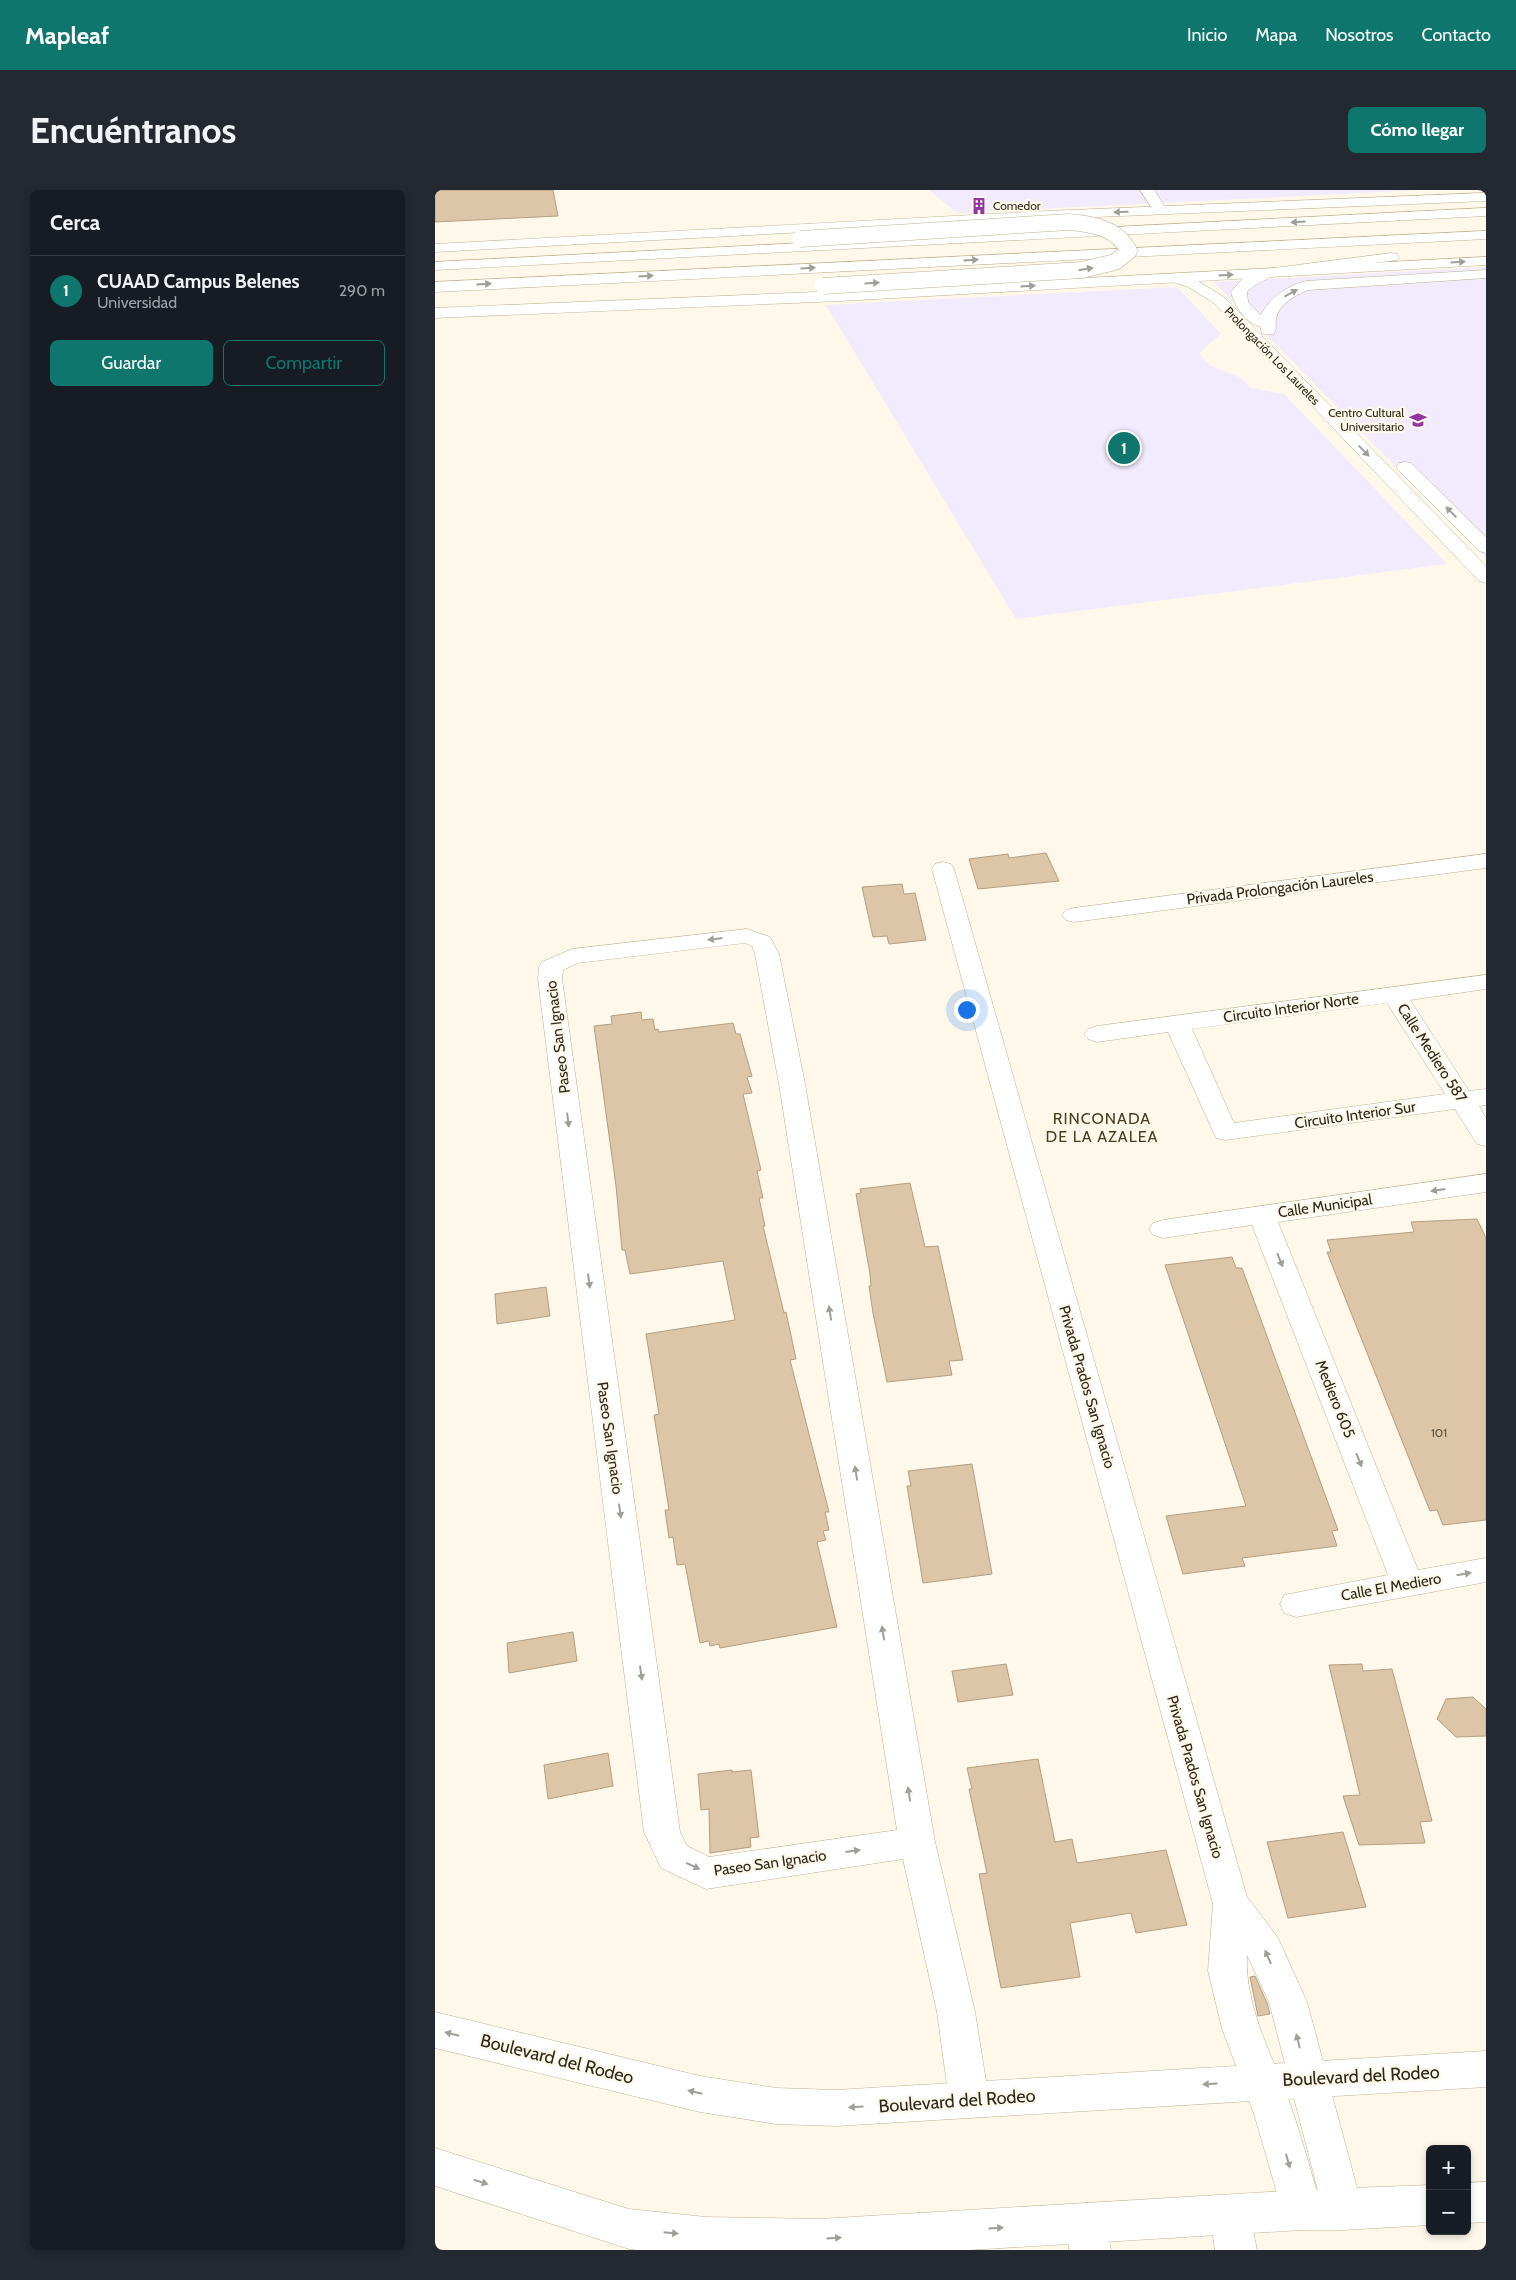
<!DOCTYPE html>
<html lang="es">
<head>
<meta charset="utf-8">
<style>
	body { margin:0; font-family:Cabin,sans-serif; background:#242831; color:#f1f3f6 }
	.controls { position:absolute; right:15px; bottom:15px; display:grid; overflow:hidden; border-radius:8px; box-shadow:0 2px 8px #0003 }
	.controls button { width:45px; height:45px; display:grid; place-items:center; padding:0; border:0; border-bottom:1px solid #363941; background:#171b24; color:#f1f3f6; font:25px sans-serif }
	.you { position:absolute; left:531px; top:819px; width:18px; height:18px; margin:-12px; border:4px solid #fff; border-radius:50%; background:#1a73e8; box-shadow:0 0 0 8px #1a73e833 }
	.badge { display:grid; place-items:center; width:32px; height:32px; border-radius:50%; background:#0f766e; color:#fff; font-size:16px; font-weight:700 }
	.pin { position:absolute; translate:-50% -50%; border:2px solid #fff; box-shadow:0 1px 5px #0006 }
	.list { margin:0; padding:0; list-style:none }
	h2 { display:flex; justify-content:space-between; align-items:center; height:65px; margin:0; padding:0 20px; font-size:21px }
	h2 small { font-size:16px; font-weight:400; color:#9ea1a6 }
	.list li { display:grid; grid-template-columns:32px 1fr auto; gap:15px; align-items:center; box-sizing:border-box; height:70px; padding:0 20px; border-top:1px solid #363941 }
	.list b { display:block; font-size:19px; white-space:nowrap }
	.list p { margin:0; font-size:16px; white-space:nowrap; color:#9ea1a6 }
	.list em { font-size:16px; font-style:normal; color:#9ea1a6 }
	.actions { display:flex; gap:10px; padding:15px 20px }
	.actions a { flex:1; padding:11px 0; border:1px solid #0f766e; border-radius:8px; text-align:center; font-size:18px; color:#0f766e }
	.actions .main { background:#0f766e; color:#fff }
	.map { position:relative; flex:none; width:1051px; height:2060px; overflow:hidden; border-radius:8px }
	header { display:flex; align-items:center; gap:30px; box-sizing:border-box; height:70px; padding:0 25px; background:#0f766e; color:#fff }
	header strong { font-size:24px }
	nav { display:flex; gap:28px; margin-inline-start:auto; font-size:18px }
	.intro { display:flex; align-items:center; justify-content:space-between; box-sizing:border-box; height:120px; padding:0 30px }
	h1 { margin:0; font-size:35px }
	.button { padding:12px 22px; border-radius:8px; background:#0f766e; color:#fff; font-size:18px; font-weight:700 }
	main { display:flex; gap:30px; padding:0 30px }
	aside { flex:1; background:#171b24; border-radius:8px; box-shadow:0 2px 8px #0003 }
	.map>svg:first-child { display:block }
</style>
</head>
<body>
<header>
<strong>Mapleaf</strong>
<nav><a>Inicio</a><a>Mapa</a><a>Nosotros</a><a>Contacto</a></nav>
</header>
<div class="intro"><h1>Encuéntranos</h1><a class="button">Cómo llegar</a></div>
<main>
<aside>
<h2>Cerca<small></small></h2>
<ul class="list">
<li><span class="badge">1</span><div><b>CUAAD Campus Belenes</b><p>Universidad</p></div><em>290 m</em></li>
</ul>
<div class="actions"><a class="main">Guardar</a><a>Compartir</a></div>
</aside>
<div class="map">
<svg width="1051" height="2060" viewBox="0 0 1051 2060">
	<rect width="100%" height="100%" fill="#fef8eb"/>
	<g fill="#f1ebfd">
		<polygon points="494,0 986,0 522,23"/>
		<polygon points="1051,77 1051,368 779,92"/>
		<polygon points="742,97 786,144 764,163 774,175 806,188 816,198 849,204 1012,374 581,429 391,115"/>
	</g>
	<g fill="#dcc6a7" stroke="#b49e81">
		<polygon points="0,0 118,0 123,26 0,32"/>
		<polygon points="611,663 624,691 543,699 534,669 573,664 574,668"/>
		<polygon points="467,694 469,704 480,703 491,750 454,754 452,746 438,747 427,697"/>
		<polygon points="206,822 207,830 218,829 220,840 223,839 224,842 298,833 301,844 305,844 308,855 317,886 312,887 317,903 308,904 326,980 322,981 328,1008 324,1008 330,1036 328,1036 349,1123 351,1122 361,1169 355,1170 394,1322 390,1322 394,1340 388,1341 391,1350 382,1352 402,1437 285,1458 284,1454 275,1456 274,1451 265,1453 250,1374 242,1375 238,1347 234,1348 230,1320 234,1320 219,1225 224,1224 211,1144 300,1130 288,1071 195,1084 190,1060 187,1060 181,996 159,836 177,834 176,826"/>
		<polygon points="475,993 490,1057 503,1056 528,1170 514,1171 517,1185 452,1192 438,1123 434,1096 436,1096 435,1084 421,1004 426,1003 425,999"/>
		<polygon points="1042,1029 1051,1048 1051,1330 1008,1335 1002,1320 995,1321 901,1085 892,1062 896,1062 892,1050 979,1042 976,1032"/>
		<polygon points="797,1067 801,1078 807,1078 903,1340 897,1341 902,1356 807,1368 810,1376 748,1384 731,1326 811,1316 730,1075"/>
		<polygon points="111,1097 115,1126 62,1134 60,1104"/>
		<polygon points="537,1274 557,1384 488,1393 472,1296 476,1296 473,1281"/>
		<polygon points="138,1442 142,1471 74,1483 72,1453"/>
		<polygon points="571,1474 578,1505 523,1512 517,1481"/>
		<polygon points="927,1474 928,1481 957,1479 997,1631 985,1632 990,1653 924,1655 908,1606 925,1605 894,1475"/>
		<polygon points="1038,1507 1051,1519 1051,1546 1021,1547 1002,1529 1011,1509"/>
		<polygon points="173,1563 178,1596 113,1609 109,1575"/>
		<polygon points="603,1569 620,1652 637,1649 642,1673 731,1660 752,1735 701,1743 696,1723 635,1733 645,1787 566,1798 544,1684 552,1683 534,1599 537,1599 532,1578"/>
		<polygon points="297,1580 297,1582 316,1580 324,1647 315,1648 316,1657 275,1663 274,1619 266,1620 263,1584"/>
		<polygon points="908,1642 931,1717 853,1728 832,1652"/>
		<polygon points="820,1786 832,1813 835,1824 823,1826 815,1787"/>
	</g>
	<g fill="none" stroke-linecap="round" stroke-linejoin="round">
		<g stroke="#bdb18f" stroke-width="1">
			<g id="street">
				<polygon points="705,0 719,0 732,20 730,23 720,23"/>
				<path d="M832 79 839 83C832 92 819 93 812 102L813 112 826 125C835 107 852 96 871 91L1051 80V88L873 100C860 106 844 113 841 129 840 135 842 139 839 144H827L825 136C811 134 799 115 796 102L807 89Z"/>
				<polygon points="740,84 763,91 789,107 1051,376 1051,393 1044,391 779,113 753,97 735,91 733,88"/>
				<polygon points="970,272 976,273 1051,347 1051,363 1044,361 964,281 961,277 964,273"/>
				<polygon points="1051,664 1051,678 639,732 631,730 627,725 631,720 639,718"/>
				<path d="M508 672 516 674 519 679 812 1707 843 1748 872 1812 928 2020 922 2034 908 2040 894 2034 888 2020 834 1812 812 1765C809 1819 842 1874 859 1925 869 1956 878 1988 887 2020L881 2034 867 2040 853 2034 847 2020 819 1924 787 1838 773 1781 778 1714 497 679 500 674Z"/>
				<path d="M312 739 335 747 344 764 370 894 500 1652 540 1822 554 1910 548 1923 534 1928 520 1923 514 1910 502 1822 468 1669 271 1699 226 1678 209 1642 103 789 104 777 107 772 137 759ZM310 753 317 756 320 764 344 894 462 1640 274 1667 252 1656 245 1642 127 789 128 780 143 773Z"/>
				<path d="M1051 785V799L975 810 1034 901 1051 899V915L1044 916 1051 928V956L1042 954 1020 919 790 950 781 948 733 842 662 852 653 849 649 844 653 839 662 836ZM952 813 1010 904 799 933 757 839Z"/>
				<polygon points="1051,984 1051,1002 843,1032 983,1380 1051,1368 1051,1392 861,1427 849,1423 845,1414 849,1405 953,1385 817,1035 728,1048 718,1045 714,1039 718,1033 728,1030"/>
				<polygon points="795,2006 809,2012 815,2026 822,2060 780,2060 775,2026 781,2012"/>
				<polygon points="651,2013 665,2019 671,2033 676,2060 634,2060 631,2033 637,2019"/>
			</g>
		</g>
		<g stroke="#bdb18f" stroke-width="1">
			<g id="secondary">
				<polygon points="1051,3 1051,11 612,29 0,62 0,54 612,21"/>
				<polygon points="1051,67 1051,75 405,111 0,128 0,118 405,101"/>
				<polygon points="0,1822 265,1886 341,1898 401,1900 1051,1861 1051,1897 401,1936 341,1934 265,1922 0,1858"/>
				<polygon points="0,1958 194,2019 271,2027 384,2029 867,2000 995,1995 995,2035 908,2040 867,2040 534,2060 203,2060 194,2059 0,1996"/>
				<polygon points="1051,1992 1051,2032 1032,2033 1032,1993"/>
			</g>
		</g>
		<g stroke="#bdb18f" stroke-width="1">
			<g id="highway">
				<polygon points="1051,18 1051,26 0,80 0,72"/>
				<polygon points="1051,41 1051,49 0,102 0,92"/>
				<polygon points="957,63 962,64 964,67 962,70 832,87 825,83 832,79"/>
			</g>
		</g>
		<use href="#street" fill="#fff" fill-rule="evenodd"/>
		<use href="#secondary" fill="#fff" fill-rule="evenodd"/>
		<use href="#highway" fill="#fff" fill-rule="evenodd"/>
		<g stroke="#bdb18f" stroke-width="17" stroke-linecap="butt">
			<path id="secondary-bridge" d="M365 49 634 32C658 34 682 38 694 61L680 72 647 80 388 96"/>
		</g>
		<use href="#secondary-bridge" stroke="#fff" stroke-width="16"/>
	</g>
	<defs><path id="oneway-solid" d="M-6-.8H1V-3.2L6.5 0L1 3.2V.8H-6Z" transform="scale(1.25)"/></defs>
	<g fill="#a09e98">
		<use href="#oneway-solid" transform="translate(686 22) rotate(178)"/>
		<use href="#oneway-solid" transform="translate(863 32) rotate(177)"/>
		<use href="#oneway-solid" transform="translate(536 70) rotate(-3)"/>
		<use href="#oneway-solid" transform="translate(1023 72) rotate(-3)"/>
		<use href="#oneway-solid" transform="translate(373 78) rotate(-3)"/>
		<use href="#oneway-solid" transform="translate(651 79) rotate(-9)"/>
		<use href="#oneway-solid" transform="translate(791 85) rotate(-3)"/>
		<use href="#oneway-solid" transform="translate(211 86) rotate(-3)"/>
		<use href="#oneway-solid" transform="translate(437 93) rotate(-3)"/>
		<use href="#oneway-solid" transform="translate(49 94) rotate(-3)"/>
		<use href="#oneway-solid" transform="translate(593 96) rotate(-3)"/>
		<use href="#oneway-solid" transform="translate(856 103) rotate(-29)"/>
		<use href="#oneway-solid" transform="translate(929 261) rotate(46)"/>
		<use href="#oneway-solid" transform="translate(1016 322) rotate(-135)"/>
		<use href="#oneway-solid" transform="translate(280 749) rotate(173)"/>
		<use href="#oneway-solid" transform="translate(133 930) rotate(83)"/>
		<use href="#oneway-solid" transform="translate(1003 1000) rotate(172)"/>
		<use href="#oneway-solid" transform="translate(845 1070) rotate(68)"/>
		<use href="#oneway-solid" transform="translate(154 1091) rotate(82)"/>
		<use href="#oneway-solid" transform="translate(395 1123) rotate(-99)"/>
		<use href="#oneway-solid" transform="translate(924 1270) rotate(68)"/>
		<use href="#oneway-solid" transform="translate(421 1283) rotate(-99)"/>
		<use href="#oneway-solid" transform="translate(185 1321) rotate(82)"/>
		<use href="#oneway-solid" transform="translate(1029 1384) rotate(-10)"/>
		<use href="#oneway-solid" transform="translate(448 1443) rotate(-99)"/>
		<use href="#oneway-solid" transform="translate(206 1483) rotate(82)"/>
		<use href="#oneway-solid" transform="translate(474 1604) rotate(-99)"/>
		<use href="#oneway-solid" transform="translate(418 1661) rotate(-8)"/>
		<use href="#oneway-solid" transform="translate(258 1676) rotate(25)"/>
		<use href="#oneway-solid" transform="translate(833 1767) rotate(-114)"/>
		<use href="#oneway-solid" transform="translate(17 1844) rotate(-166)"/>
		<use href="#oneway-solid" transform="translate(863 1851) rotate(-104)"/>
		<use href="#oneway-solid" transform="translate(775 1894) rotate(176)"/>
		<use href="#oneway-solid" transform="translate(260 1902) rotate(-167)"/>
		<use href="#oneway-solid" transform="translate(421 1917) rotate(177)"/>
		<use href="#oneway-solid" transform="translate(853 1971) rotate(74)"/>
		<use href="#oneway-solid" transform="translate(46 1992) rotate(18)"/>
		<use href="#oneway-solid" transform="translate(561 2038) rotate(-3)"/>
		<use href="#oneway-solid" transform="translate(236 2043) rotate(5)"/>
		<use href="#oneway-solid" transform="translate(399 2048) rotate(-3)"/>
	</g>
	<defs>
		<g id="building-bare" transform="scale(1.35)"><path d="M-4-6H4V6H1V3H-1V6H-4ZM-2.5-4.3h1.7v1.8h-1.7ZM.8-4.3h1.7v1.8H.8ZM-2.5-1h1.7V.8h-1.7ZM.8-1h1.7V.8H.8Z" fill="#9336a0" stroke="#fef8eb" stroke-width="2.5" paint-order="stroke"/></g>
		<g id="university-bare" transform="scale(1.35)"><path d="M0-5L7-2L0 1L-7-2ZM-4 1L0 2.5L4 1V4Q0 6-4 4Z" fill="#9336a0" stroke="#fef8eb" stroke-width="2.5" paint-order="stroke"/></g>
	</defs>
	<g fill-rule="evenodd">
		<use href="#building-bare" x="544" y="16"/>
		<use href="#university-bare" x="983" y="230"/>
	</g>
	<g text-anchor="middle" stroke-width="4.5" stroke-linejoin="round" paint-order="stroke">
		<g font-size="12" fill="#2c271a" stroke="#fef8eb" text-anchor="start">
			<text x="558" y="20">Comedor</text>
			<text x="969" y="227" text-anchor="end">Centro Cultural<tspan x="969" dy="14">Universitario</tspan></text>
		</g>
		<g font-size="12" fill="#2c271a" stroke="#fef8eb">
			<text transform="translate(837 166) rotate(46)" y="4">Prolongación Los Laureles</text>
		</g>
		<g font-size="12" fill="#584f3d">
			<text x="1004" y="1247">101</text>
		</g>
		<g font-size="15" fill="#2c271a" stroke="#fef8eb">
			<text transform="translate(845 698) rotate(-7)" y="5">Privada Prolongación Laureles</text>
			<text transform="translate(856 818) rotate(-8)" y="5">Circuito Interior Norte</text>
			<text transform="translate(123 847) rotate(-97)" y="5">Paseo San Ignacio</text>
			<text transform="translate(997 863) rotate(57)" y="5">Calle Mediero 587</text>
			<text transform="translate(920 925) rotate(-8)" y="5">Circuito Interior Sur</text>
			<text transform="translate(890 1016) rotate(-8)" y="5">Calle Municipal</text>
			<text transform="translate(652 1197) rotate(74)" y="5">Privada Prados San Ignacio</text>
			<text transform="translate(900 1209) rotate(68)" y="5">Mediero 605</text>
			<text transform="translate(175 1248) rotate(82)" y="5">Paseo San Ignacio</text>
			<text transform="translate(956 1397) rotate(-10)" y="5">Calle El Mediero</text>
			<text transform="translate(760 1587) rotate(74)" y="5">Privada Prados San Ignacio</text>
			<text transform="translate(335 1673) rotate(-8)" y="5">Paseo San Ignacio</text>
		</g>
		<g font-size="16" letter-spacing="1" fill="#493e21" stroke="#fef8eb">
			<text x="667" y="934">RINCONADA<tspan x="667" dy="18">DE LA AZALEA</tspan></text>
		</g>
		<g font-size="18" fill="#2c271a" stroke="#fef8eb">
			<text transform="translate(122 1869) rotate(14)" y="6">Boulevard del Rodeo</text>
			<text transform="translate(926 1886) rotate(-3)" y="6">Boulevard del Rodeo</text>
			<text transform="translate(522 1911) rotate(-4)" y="6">Boulevard del Rodeo</text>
		</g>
	</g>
</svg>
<div class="controls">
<button>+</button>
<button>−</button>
</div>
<div class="you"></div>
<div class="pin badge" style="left:689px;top:258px">1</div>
</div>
</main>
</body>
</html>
